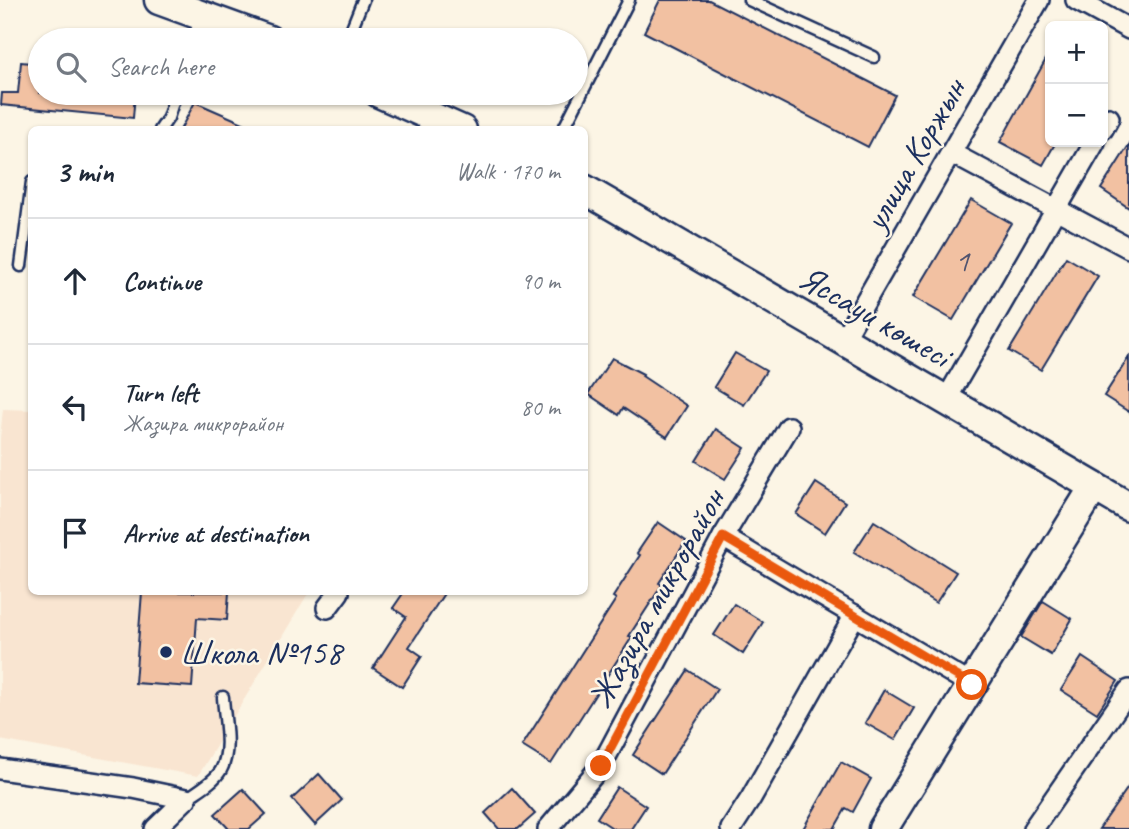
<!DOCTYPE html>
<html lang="en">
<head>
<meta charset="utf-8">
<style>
	body { margin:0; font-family:Caveat,sans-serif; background:#f2f2f3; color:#1f2937 }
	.controls { position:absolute; right:21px; top:21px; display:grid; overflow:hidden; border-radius:10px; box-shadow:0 2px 5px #0004 }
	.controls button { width:63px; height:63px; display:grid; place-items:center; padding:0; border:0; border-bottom:2px solid #e0e1e3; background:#fff; color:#1f2937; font:35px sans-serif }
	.stop { position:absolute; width:21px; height:21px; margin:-16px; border:5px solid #ea580c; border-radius:50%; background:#fff }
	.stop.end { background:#ea580c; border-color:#fff; box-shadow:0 2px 7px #0008 }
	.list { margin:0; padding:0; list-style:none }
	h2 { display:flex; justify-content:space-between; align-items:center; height:91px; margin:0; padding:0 28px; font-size:30px }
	h2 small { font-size:23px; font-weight:400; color:#747a83 }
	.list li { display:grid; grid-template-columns:46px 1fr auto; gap:21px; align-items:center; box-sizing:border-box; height:126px; padding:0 28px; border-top:2px solid #e0e1e3 }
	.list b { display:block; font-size:26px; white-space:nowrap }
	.list p { margin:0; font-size:23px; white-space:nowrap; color:#747a83 }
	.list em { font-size:23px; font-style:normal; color:#747a83 }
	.icon { flex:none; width:38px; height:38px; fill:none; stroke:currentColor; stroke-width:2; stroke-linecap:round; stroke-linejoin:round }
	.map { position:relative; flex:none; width:1129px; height:829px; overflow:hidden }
	.search { position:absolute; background:#fff; box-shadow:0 2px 5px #0004; left:28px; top:28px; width:560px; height:77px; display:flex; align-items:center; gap:18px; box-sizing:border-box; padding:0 24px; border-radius:38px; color:#747a83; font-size:26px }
	.panel { position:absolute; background:#fff; box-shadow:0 2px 5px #0004; left:28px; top:126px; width:560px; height:469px; border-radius:10px }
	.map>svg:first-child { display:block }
</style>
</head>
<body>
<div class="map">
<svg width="1129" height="829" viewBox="0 0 1129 829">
	<rect width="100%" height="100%" fill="#fcf5e5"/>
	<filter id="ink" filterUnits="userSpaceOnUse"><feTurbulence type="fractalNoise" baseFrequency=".0143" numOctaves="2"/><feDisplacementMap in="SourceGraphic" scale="14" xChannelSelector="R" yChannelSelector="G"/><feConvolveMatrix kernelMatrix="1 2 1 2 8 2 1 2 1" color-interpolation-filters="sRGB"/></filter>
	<g filter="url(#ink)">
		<polygon fill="#f9e5d1" points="3,409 31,410 32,592 309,592 198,776 0,740 0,438"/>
		<g fill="#f2c1a2" stroke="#1b2f5e" stroke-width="2">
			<polygon points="660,0 709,0 895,95 868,147 644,32"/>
			<polygon points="1050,52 1050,142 1056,142 1043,165 1000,142"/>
			<polygon points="21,62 40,64 40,93 135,93 133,118 1,105 2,93 18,93"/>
			<polygon points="195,102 259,130 180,130"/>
			<polygon points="1129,145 1129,208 1101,189"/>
			<polygon points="971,200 1011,223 953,320 913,297"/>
			<polygon points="1066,257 1098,276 1041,370 1009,351"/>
			<polygon points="735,353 766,371 744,405 714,387"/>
			<polygon points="1129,357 1129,412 1104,396"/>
			<polygon points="612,358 643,374 642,376 687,406 667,437 623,408 619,415 588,394"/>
			<polygon points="716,429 745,448 725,479 696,461"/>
			<polygon points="816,483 845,502 825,533 796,514"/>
			<polygon points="874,521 956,572 936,603 854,552"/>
			<polygon points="658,522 686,541 659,583 662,585 629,636 632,637 551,764 522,746 616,599 613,597 640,555 637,553"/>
			<polygon points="142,592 229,592 227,620 197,618 192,687 135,683"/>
			<polygon points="404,592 445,592 409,647 422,656 402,687 373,668 406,617 393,608"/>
			<polygon points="1043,601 1072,619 1051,655 1021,637"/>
			<polygon points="734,604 763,622 743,654 714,635"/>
			<polygon points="1082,657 1118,681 1097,713 1061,690"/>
			<polygon points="688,670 717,689 662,774 633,755"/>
			<polygon points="884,690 914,708 895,740 865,723"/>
			<polygon points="841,762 871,779 853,812 846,808 834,829 803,829"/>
			<polygon points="319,774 342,800 315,825 292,799"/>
			<polygon points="1129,786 1129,829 1099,829"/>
			<polygon points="617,787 646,806 631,829 614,829 597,818"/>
			<polygon points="512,788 535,814 518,829 499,829 485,813"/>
			<polygon points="243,789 266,814 249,829 229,829 215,814"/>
		</g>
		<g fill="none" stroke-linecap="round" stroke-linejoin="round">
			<g stroke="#1b2f5e" stroke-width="15">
				<g id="lane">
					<polyline points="749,0 874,57"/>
					<polyline points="193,40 201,17"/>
					<polyline points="347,40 363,0"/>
					<polyline points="160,130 168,118 176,93"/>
					<polyline points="563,130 629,0"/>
					<polyline points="21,266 32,182"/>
					<path d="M186 799C197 791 214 782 221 770 232 750 224 718 223 697"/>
				</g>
			</g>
			<g stroke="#1b2f5e" stroke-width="24">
				<g id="street">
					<polyline points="1076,0 1129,29"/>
					<polyline points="1103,129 1109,118"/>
					<polyline points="951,153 1129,248"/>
					<polyline points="843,340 1039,0"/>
					<polyline points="946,400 1095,142"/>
					<polyline points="723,537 972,685"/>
					<polyline points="327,608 339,592"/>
					<polyline points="0,769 133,788 186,799"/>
					<polyline points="155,829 186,799"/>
					<polyline points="548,829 601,766 723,537 789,427"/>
					<polyline points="731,829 751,798 855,615"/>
					<polyline points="1033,829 1129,690"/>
				</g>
			</g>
			<g stroke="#1b2f5e" stroke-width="33">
				<g id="secondary">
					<polyline points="159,0 269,40"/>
					<polyline points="379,93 462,130"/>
					<polyline points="584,189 1129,507"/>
					<polyline points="883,829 1094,487"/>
				</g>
			</g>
			<use href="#lane" stroke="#fcf5e5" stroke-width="10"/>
			<use href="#street" stroke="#fcf5e5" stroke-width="19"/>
			<use href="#secondary" stroke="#fcf5e5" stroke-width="28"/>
		</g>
	</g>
	<g fill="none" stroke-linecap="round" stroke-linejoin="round" filter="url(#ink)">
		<polyline stroke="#ea580c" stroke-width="9" points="601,766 723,537 972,685"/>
	</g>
	<circle fill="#1b2f5e" stroke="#fcf5e5" stroke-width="2.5" cx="166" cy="652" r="7"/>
	<g text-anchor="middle" stroke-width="5" stroke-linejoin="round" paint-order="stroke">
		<g font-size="32" fill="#51546f">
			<text x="962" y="271">1</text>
		</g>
		<g font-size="35" fill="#1b2f5e" stroke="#fcf5e5">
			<text transform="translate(914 154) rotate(-60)" y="12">улица Коржын</text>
			<text transform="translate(875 316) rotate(30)" y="12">Яссауи көшесі</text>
			<text transform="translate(656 598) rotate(-61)" y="12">Жазира микрорайон</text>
		</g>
		<g font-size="35" fill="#1b2f5e" stroke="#fcf5e5" text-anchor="start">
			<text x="180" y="664">Школа №158</text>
		</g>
	</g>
</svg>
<div class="controls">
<button>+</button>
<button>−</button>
</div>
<div class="stop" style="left:972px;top:685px"></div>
<div class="stop end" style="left:601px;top:766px"></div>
<div class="search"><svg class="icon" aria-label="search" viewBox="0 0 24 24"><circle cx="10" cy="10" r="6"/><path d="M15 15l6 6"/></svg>Search here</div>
<section class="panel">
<h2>3 min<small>Walk · 170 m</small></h2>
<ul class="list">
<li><svg class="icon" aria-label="ahead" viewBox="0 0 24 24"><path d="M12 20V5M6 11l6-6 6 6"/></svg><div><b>Continue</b></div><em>90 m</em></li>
<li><svg class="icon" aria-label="left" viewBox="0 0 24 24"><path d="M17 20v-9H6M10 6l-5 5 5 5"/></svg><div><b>Turn left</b><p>Жазира микрорайон</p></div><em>80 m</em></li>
<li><svg class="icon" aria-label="arrive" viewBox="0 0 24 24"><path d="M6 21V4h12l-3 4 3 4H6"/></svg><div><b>Arrive at destination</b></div></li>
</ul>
</section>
</div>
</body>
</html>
